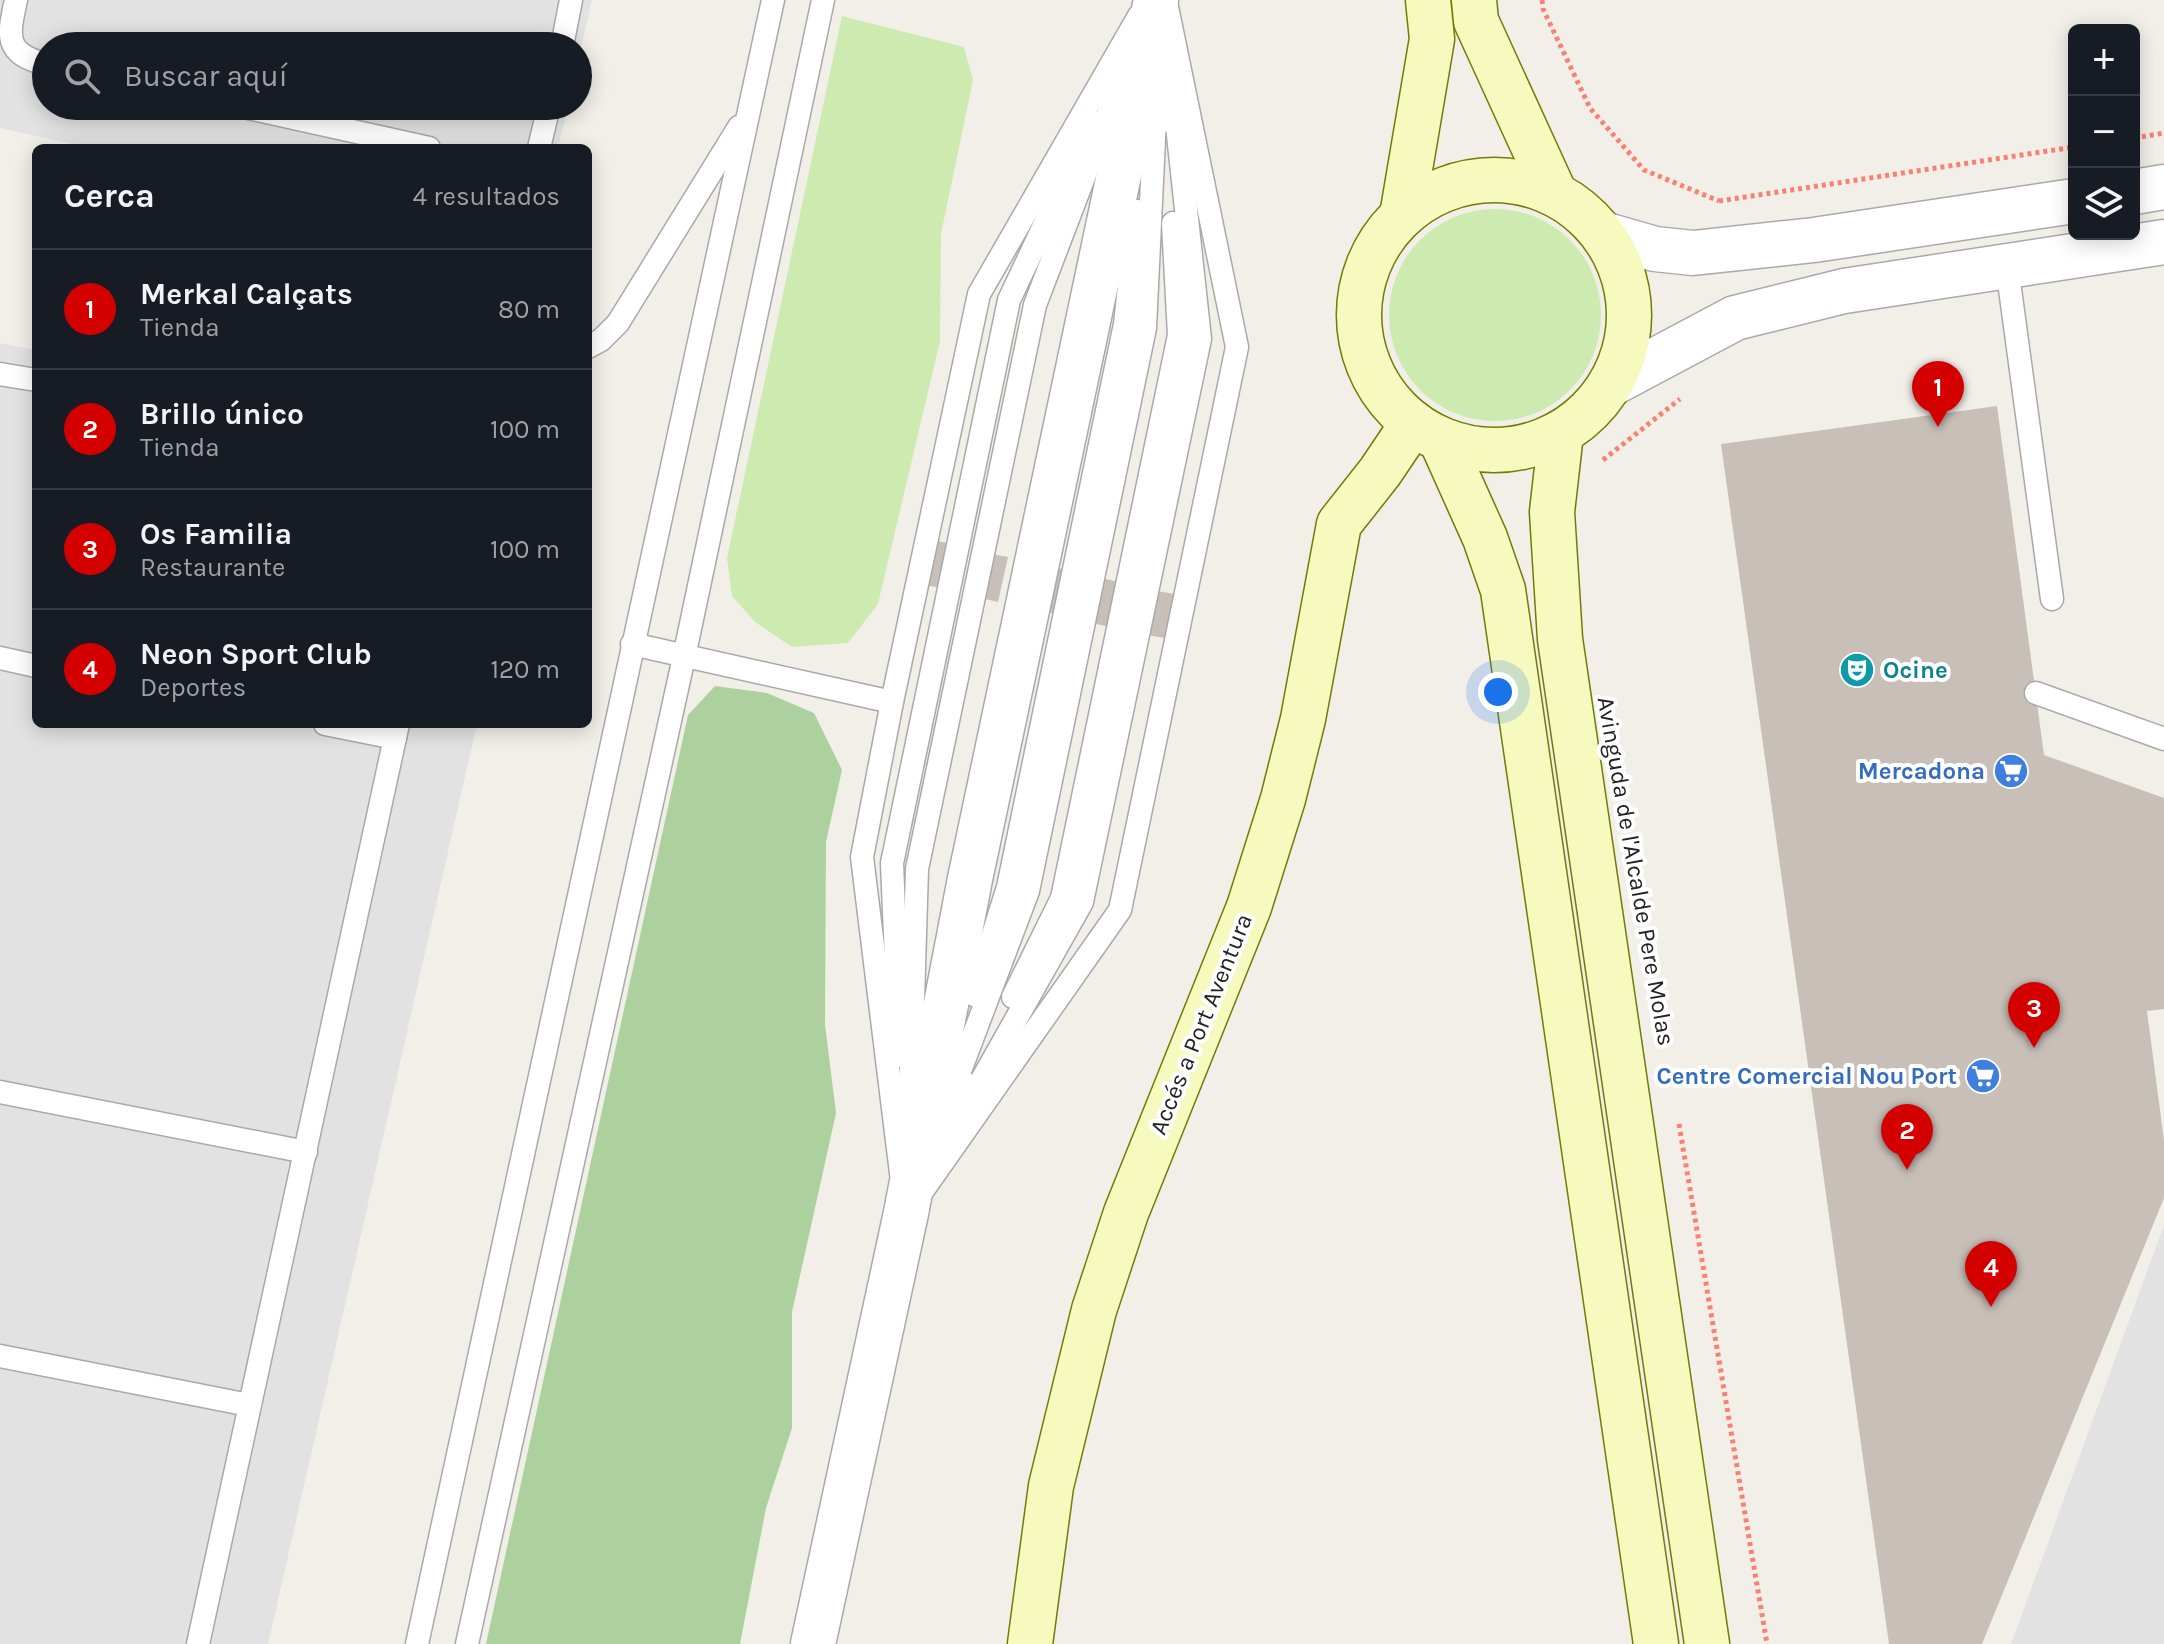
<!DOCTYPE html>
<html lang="es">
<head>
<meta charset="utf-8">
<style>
	body { margin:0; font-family:Karla,sans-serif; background:#20242c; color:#f1f3f6 }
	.controls { position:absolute; right:24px; top:24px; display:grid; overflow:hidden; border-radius:12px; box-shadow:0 4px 20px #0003 }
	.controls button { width:72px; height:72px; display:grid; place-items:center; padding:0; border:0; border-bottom:2px solid #363941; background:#171b24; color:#f1f3f6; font:40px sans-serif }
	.you { position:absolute; left:1498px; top:692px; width:28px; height:28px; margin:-20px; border:6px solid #fff; border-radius:50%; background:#1a73e8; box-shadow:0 0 0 12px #1a73e833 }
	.badge { display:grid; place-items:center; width:52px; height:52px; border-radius:50%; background:#d40000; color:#fff; font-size:26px; font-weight:700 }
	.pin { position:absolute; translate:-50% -66px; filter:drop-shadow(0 2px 4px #0008) }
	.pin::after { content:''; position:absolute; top:42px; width:28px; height:24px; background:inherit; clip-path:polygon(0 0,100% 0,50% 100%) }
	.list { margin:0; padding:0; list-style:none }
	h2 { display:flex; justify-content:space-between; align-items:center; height:104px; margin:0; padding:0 32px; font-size:34px }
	h2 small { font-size:26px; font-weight:400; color:#9ea1a6 }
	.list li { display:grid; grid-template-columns:52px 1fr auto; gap:24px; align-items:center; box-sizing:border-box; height:120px; padding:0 32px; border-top:2px solid #363941 }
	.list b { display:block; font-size:30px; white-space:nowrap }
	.list p { margin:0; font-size:26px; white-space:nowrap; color:#9ea1a6 }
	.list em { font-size:26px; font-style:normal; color:#9ea1a6 }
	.icon { flex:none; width:44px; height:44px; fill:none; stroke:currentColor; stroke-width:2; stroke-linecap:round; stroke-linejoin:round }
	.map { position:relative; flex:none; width:2164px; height:1644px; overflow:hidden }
	.search { position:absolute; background:#171b24; box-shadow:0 4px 20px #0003; left:32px; top:32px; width:560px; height:88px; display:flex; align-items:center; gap:20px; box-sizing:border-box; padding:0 28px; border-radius:44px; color:#9ea1a6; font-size:30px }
	.panel { position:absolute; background:#171b24; box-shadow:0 4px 20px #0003; left:32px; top:144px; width:560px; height:584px; border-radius:12px }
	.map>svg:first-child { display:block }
</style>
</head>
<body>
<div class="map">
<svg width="2164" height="1644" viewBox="0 0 2164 1644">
	<rect width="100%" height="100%" fill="#f2efe9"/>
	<g fill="#cdebb0">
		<polygon points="842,16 964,47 973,80 941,234 940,341 878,604 848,643 792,647 755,622 732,596 727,558"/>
		<circle cx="1495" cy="315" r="106"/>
	</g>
	<polygon fill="#add19e" points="715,686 767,693 814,713 842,770 826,842 825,1025 836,1113 792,1312 792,1428 766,1508 740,1644 486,1644 688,715"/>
	<g fill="#e2e2e2">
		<polygon points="0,0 592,0 578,61 578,46 46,46 46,106 568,106 558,148 91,148 0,128"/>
		<polygon points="0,343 36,350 36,724 477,724 268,1644 0,1644"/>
		<polygon points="2164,1225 2164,1644 2011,1644"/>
	</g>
	<g fill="#c7bfb8">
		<polygon points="1997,406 2044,755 2164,798 2164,1009 2147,1011 2164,1141 2164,1198 1982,1644 1889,1644 1721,444"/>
		<polygon points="934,540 951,544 942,588 924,585"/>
		<polygon points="990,554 1008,557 998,602 981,598"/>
		<polygon points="1044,566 1062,569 1053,613 1035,610"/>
		<polygon points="1101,578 1119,582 1110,627 1092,623"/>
		<polygon points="1157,591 1175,594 1165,638 1147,635"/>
	</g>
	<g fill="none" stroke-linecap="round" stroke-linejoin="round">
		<g stroke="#a9a9a9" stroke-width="25">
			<g id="lane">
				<path d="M16 0C8 36 4 54 46 64"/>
				<polyline points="562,46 571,0"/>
				<polyline points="1165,47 1168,121"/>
				<polyline points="239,106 429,148"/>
				<polyline points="539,148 549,106"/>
				<polyline points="2007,267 2052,599"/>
				<polyline points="588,347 601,340 618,323 739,127"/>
				<polyline points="0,374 36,380"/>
				<polyline points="632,644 892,702"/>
				<polyline points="0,658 36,666"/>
				<polyline points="2036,693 2164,739"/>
				<polyline points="325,724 395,738"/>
				<polyline points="974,995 1008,887 1125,324 1137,211"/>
				<polyline points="1013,997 1062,898 1179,335 1173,223"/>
				<polyline points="900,1056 892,863 1009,300 1093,122"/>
				<polyline points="0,1092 306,1152"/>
				<polyline points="910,1100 917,869 1035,305 1120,83"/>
				<polyline points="949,1100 1028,891 1145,328 1156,97"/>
				<polyline points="970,1101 1082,902 1200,339 1175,107"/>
				<polyline points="937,1151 969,1085"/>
				<polyline points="901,1173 862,857 892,702 979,294 1139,16"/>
				<polyline points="921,1193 1120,910 1237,347 1166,2"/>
				<polyline points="0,1356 249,1405"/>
				<polyline points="198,1644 398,724"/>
				<polyline points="417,1644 773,0"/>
				<polyline points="467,1644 684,657 823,0"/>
			</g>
		</g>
		<g stroke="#a9a9a9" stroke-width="47">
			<g id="street">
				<polyline points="2134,192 2164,187"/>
				<polyline points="1603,234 1655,249 1693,253 1814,240 2074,201"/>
				<polyline points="1611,384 1735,318 1844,291 2164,242"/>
				<polyline points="813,1644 906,1213 970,879 1156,0"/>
			</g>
		</g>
		<g stroke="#707d05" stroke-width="47">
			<g id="secondary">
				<polyline points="1474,0 1476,21 1555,194"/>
				<circle cx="1494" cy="315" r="135"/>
				<polyline points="1402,216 1432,39 1428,0"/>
				<polyline points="1561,433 1552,512 1560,639 1707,1644"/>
				<polyline points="1441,440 1485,538 1503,590 1656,1644"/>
				<polyline points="1030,1644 1051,1486 1094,1310 1126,1213 1249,907 1283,799 1303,719 1339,524 1380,472 1413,423"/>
			</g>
		</g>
		<g stroke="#fa8072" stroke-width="5" stroke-dasharray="4 4" stroke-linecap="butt">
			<polyline points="1542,0 1543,9 1590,108 1644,170 1719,201"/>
			<polyline points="2134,138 2164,133"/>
			<polyline points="1719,201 2074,147"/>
			<polyline points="1603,460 1680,399"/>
			<polyline points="1679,1124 1767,1644"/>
		</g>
		<use href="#lane" stroke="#fff" stroke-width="22"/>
		<use href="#street" stroke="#fff" stroke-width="44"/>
		<use href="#secondary" stroke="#f7fabf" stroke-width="44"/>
	</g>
	<defs>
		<g id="theatre-disc" transform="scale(1.8)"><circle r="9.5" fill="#0f9aa8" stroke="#fff"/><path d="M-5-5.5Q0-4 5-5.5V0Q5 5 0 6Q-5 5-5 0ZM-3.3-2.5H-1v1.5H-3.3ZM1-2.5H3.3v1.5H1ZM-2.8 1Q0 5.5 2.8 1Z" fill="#fff"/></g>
		<g id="supermarket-disc" transform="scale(1.8)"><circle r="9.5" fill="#3f7fe0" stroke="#fff"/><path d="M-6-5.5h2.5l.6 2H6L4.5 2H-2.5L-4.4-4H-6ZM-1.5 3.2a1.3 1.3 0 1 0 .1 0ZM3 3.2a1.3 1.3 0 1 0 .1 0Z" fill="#fff"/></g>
	</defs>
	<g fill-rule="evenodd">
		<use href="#theatre-disc" x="1857" y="670"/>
		<use href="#supermarket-disc" x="2011" y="771"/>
		<use href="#supermarket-disc" x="1983" y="1076"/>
	</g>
	<g text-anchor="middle" stroke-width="8" stroke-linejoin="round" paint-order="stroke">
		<g font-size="24" font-weight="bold" fill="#0d838f" stroke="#fff" text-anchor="start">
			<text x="1883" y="678">Ocine</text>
		</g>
		<g font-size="24" font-weight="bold" fill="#366cbe" stroke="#fff" text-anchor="end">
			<text x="1985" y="779">Mercadona</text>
			<text x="1957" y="1084">Centre Comercial Nou Port</text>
		</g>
		<g font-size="24" fill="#222" stroke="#fff">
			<text transform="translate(1636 871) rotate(80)" y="8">Avinguda de l'Alcalde Pere Molas</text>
			<text transform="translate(1201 1024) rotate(-68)" y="8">Accés a Port Aventura</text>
		</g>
	</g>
</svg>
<div class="controls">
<button>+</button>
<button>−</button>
<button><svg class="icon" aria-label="layers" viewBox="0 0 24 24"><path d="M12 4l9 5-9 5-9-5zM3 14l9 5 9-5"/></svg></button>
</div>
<div class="you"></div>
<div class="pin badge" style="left:1938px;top:427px">1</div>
<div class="pin badge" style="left:1907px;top:1170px">2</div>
<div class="pin badge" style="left:2034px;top:1048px">3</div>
<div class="pin badge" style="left:1991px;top:1307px">4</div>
<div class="search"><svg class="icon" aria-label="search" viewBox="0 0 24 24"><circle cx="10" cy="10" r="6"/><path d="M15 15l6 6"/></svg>Buscar aquí</div>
<section class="panel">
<h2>Cerca<small>4 resultados</small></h2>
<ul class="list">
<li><span class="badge">1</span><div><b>Merkal Calçats</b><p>Tienda</p></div><em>80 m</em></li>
<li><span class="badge">2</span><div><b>Brillo único</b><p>Tienda</p></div><em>100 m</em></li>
<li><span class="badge">3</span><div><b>Os Familia</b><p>Restaurante</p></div><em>100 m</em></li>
<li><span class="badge">4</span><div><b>Neon Sport Club</b><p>Deportes</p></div><em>120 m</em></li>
</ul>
</section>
</div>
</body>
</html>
